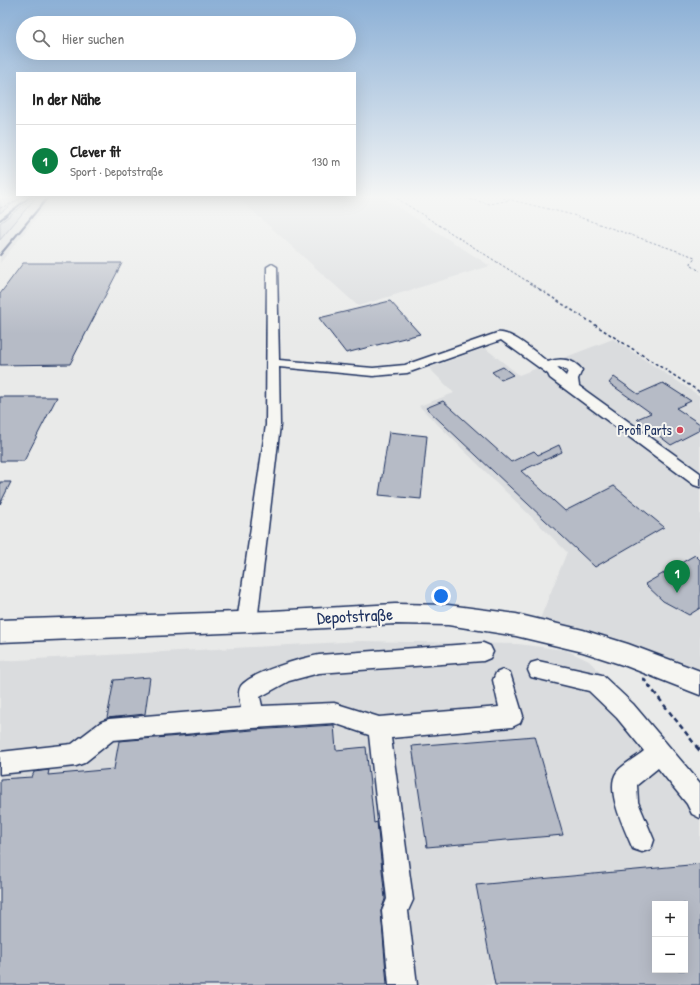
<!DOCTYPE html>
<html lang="de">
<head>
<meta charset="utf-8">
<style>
	body { margin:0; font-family:"Patrick Hand",sans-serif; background:#f6f6f6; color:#222 }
	.controls { position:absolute; right:12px; bottom:12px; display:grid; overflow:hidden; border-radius:0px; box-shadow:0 4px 16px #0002 }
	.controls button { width:36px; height:36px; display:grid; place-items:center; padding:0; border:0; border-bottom:1px solid #e0e0e0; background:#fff; color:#222; font:20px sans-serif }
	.you { position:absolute; left:441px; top:596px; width:14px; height:14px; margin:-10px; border:3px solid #fff; border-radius:50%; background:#1a73e8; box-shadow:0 0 0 6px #1a73e833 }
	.badge { display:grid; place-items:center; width:26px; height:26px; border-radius:50%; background:#0b8043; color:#fff; font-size:13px; font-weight:700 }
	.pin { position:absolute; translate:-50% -33px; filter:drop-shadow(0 1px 2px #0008) }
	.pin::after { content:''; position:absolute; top:21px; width:14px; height:12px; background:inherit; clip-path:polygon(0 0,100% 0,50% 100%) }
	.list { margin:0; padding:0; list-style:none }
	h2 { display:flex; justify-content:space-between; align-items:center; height:52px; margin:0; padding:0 16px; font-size:17px }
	h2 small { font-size:13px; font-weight:400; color:#767676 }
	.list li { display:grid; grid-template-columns:26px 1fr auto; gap:12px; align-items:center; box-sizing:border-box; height:72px; padding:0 16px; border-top:1px solid #e0e0e0 }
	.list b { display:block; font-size:15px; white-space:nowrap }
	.list p { margin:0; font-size:13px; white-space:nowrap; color:#767676 }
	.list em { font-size:13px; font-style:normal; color:#767676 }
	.icon { flex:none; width:22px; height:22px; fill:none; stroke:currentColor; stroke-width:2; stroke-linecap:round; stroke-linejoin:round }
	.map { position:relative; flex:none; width:700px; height:985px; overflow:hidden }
	.search { position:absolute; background:#fff; box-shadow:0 4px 16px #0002; left:16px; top:16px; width:340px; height:44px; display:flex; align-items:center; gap:10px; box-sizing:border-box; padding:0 14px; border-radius:22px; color:#767676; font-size:15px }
	.panel { position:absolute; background:#fff; box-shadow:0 4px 16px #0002; left:16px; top:72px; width:340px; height:124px; border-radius:0px }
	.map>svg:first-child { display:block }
</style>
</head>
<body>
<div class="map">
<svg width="700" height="985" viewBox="0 0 700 985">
	<rect width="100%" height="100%" fill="#e9eae9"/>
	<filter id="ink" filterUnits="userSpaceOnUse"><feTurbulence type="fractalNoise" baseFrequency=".025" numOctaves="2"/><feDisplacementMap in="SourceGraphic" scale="8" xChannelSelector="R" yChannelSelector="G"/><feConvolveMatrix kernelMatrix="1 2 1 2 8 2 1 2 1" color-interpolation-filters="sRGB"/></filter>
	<g filter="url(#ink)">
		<g fill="#dadcde" fill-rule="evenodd">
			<polygon points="23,196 35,196 0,223 0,213"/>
			<polygon points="37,196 54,196 0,263 0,240"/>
			<polygon points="236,196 381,196 490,266 358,306"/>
			<polygon points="613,339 700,396 700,674 647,653 540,619 567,552 419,406 454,393 429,368 485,348 519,375"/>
			<path d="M361 641 518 644 566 650 589 661 670 746 700 785V985H0V661ZM655 904H685V970H655Z"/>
		</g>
		<g fill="#caced5" stroke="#727e9a">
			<polygon points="0,196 23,196 0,213"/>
			<polygon points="35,196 37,196 0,240 0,223"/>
		</g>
		<g fill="#b6bbc6" stroke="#1b2f5e" fill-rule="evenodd">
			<polygon points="23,263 122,263 70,364 0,365 0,294"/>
			<polygon points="390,301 420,334 346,353 319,318"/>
			<polygon points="503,367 513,375 501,380 492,372"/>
			<polygon points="614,377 638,394 663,383 691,401 676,408 700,424 700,430 671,445 637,419 651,413 609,383"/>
			<polygon points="0,397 57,397 24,461 0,461"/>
			<polygon points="443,401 511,462 534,451 538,455 559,445 562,452 521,471 565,511 614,486 664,527 595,567 426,408"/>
			<polygon points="389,432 427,436 421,499 379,495"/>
			<polygon points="0,482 11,482 0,504"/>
			<polygon points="695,555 700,560 700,608 689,615 663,601 645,584"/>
			<polygon points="150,677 145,714 107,718 114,680"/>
			<polygon points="334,725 336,750 366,747 374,823 377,822 385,899 381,911 387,985 0,985 0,779 32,777 34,772 49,770 48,775 114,769 119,741 253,730"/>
			<polygon points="535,736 563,835 427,847 412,746"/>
			<path d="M700 864V985H495L476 885ZM655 904H685V970H655Z"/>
		</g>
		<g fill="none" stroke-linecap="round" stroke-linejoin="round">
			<g stroke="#1b2f5e" stroke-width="3">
				<g id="minor">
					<path d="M272 264 277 267 279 360 373 368 405 365 497 333C511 330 537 354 548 362 560 357 574 359 582 370L578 379 579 386 700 473V487L694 485 550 378 548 374 501 340 407 373 373 376 279 367 280 425 257 622 254 628 247 630 240 628 237 622 266 425 267 267ZM559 367 568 371 566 376 557 368Z"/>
					<path d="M483 643 490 646 493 652 490 658 483 661 319 673 289 681 260 697 262 706 334 703 379 717 499 707 493 680 496 673 503 670 510 673 523 716 520 723 512 727 391 738 413 900 408 911 417 985H389L382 911 387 899 369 735 334 723 253 728 113 740 84 763 76 766 0 774V752L72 744 101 722 109 719 241 708C240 701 237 692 241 686 252 672 302 658 319 655Z"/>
					<path d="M538 661 602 675 633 704 700 783V818L692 814 687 804 658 768 637 785 638 802 654 840 651 849 642 852 633 849C626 832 604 789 617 772 622 765 637 757 644 751L617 718 589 691 531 677 528 670 531 663Z"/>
				</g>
			</g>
			<g stroke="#1b2f5e" stroke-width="3">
				<polygon id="major" points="395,604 448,605 516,614 583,630 628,644 700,671 700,695 626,666 583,652 516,636 448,625 395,624 272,631 0,642 0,620 272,611"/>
			</g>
			<g stroke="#1b2f5e" stroke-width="1" stroke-dasharray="2.5 2" stroke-linecap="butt">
				<polyline points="393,196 541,290"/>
				<polyline points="457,196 490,204 510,200"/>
				<polyline points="503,198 573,215 695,257 691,263 692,266 700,271"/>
				<polyline points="0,208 15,202 20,196"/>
			</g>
			<polyline stroke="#1b2f5e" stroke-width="1.5" stroke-dasharray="3 2.5" stroke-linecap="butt" points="539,289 700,392"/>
			<polyline stroke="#1b2f5e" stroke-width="2.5" stroke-dasharray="5 3.5" stroke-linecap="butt" points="643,678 697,747"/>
			<polyline stroke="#1b2f5e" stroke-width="3" stroke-dasharray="6 4.5" stroke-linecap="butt" points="696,746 700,751"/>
			<use href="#minor" fill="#f6f6f2" fill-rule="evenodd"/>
			<use href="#major" fill="#f6f6f2" fill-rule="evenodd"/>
			<g stroke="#1b2f5e" stroke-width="2">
				<polyline points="0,220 31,196"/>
				<polyline points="0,255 49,196"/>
			</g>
		</g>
	</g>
	<linearGradient id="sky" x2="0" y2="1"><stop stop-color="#8cb0d6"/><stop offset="0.59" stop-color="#f5f6f5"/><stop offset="1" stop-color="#f5f6f5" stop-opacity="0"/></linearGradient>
	<rect width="700" height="334" fill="url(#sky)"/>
	<circle fill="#d1495b" stroke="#f6f6f2" stroke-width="1.5" cx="680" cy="430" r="4"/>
	<g text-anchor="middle" stroke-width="4" stroke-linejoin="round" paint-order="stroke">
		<g font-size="14" fill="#1b2f5e" stroke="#f6f6f2" text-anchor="end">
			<text x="672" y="435">Profi Parts</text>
		</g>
		<g font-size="17" fill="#1b2f5e" stroke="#f6f6f2">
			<text transform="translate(355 616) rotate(-3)" y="6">Depotstraße</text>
		</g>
	</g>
</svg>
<div class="controls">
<button>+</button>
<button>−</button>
</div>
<div class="you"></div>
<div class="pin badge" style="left:677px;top:593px">1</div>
<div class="search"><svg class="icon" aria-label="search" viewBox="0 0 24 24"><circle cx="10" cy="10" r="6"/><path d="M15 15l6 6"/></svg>Hier suchen</div>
<section class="panel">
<h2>In der Nähe<small></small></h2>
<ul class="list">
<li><span class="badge">1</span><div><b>Clever fit</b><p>Sport · Depotstraße</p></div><em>130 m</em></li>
</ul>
</section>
</div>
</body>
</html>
